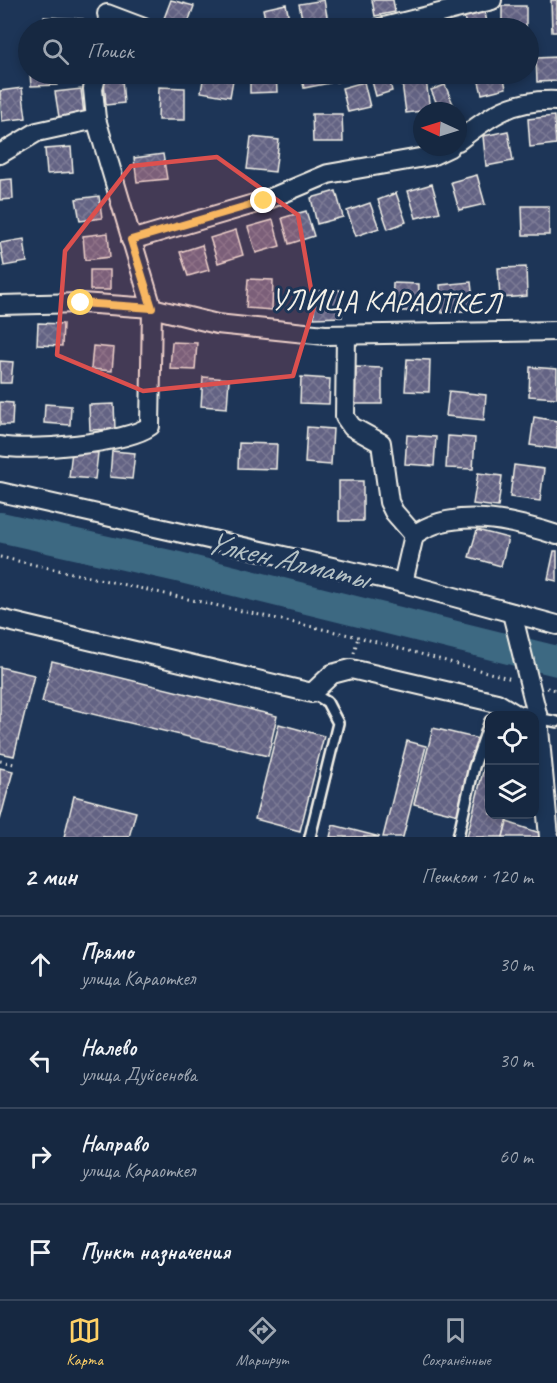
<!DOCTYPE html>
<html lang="ru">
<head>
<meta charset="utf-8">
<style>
	body { margin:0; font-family:Caveat,sans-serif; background:#1f3048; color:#f1f3f6 }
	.controls { position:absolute; right:18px; bottom:18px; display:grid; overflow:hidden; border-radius:12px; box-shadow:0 3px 9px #0003 }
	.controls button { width:54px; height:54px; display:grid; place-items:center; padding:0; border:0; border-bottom:2px solid #35445a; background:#162841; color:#f1f3f6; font:30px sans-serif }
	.compass { position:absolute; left:413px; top:102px; width:54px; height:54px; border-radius:50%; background:#162841; box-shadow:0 3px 9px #0003; rotate:274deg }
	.stop { position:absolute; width:18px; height:18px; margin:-14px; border:4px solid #ffd166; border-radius:50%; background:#fff }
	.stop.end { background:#ffd166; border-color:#fff; box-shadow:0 2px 6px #0008 }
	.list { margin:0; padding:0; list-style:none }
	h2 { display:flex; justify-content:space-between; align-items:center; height:78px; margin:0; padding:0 24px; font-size:26px }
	h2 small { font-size:20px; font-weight:400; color:#9ea6b1 }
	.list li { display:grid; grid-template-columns:39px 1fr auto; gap:18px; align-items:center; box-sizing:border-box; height:96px; padding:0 24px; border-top:2px solid #35445a }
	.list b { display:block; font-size:22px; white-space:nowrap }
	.list p { margin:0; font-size:20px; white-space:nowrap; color:#9ea6b1 }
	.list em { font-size:20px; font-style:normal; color:#9ea6b1 }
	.icon { flex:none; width:33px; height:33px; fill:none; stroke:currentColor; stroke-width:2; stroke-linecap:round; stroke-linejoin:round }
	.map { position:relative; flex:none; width:557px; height:837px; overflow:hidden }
	.search { position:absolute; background:#162841; box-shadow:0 3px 9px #0003; left:18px; right:18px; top:18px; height:66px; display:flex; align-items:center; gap:15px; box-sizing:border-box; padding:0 21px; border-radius:33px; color:#9ea6b1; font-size:22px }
	.sheet { height:462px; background:#162841 }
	nav { display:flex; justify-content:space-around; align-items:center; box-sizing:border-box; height:84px; border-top:2px solid #35445a; background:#162841; font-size:16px; color:#9ea6b1 }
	nav a { display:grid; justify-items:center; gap:3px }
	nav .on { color:#ffd166 }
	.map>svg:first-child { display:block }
</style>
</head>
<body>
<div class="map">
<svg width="557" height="837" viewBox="0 0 557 837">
	<defs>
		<pattern id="building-cross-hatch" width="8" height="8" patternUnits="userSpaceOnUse" patternTransform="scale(1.5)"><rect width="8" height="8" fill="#646384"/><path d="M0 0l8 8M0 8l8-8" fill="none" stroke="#7b7a95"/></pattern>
	</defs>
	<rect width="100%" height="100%" fill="#1d3557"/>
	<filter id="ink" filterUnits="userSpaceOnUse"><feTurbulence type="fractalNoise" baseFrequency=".0167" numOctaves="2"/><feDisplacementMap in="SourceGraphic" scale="12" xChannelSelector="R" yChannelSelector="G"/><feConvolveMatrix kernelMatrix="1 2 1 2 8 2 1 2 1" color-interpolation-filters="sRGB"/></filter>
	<g filter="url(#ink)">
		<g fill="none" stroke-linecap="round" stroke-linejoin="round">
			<polyline stroke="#3d6982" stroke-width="30" points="0,527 178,567 557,661"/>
		</g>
		<g fill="url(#building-cross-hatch)" stroke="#f4f1e8" stroke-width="1.5">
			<polygon points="171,0 194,6 186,28 163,21"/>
			<polygon points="324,0 329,27 304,28 299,4"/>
			<polygon points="372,0 393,0 395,12 375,16"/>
			<polygon points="551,0 557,0 557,32 552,32"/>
			<polygon points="286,4 291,28 267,28 263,9"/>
			<rect x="502" y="6" width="24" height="22"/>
			<polygon points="485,12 488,28 466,28 464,15"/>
			<polygon points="44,17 83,19 82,28 43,28"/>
			<polygon points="557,57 557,81 537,82 536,58"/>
			<polygon points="30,74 56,74 57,85 31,86"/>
			<polygon points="204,74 234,74 230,97 201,92"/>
			<polygon points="250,74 276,74 277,92 250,93"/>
			<polygon points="301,74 328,74 330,83 304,88"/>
			<polygon points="334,74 358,74 359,76 336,82"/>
			<polygon points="370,74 388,74 392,91 376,96"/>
			<polygon points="477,74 503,74 506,88 482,94"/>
			<polygon points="122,79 124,103 106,105 104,81"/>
			<polygon points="426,80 430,110 406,113 402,83"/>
			<polygon points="364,82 370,107 348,112 342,88"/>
			<polygon points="445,85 456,111 440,111 431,90"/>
			<polygon points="159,87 185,88 185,120 158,120"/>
			<polygon points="22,88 26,118 2,121 0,91"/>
			<polygon points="81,89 84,114 59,117 55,92"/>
			<polygon points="312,114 342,114 343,142 313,142"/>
			<polygon points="554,116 556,144 530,147 528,119"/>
			<polygon points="508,131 513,161 486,166 483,136"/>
			<polygon points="251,137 279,140 275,172 247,169"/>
			<polygon points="71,147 73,172 47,174 45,149"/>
			<polygon points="163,154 167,179 137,182 134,158"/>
			<polygon points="477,175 485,204 459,210 451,182"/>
			<polygon points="12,179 13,199 0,200 0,180"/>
			<polygon points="432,184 440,212 416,218 408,191"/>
			<polygon points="336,191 343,217 317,224 311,198"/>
			<polygon points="396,193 406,222 388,229 378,200"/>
			<polygon points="99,196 102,218 80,221 76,199"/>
			<polygon points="370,203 379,228 356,236 347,211"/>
			<polygon points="522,206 549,206 549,235 523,235"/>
			<polygon points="306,211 314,236 289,244 282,218"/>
			<polygon points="273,220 280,246 256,253 248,227"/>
			<polygon points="236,230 243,255 218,263 210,238"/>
			<polygon points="108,233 110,257 85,260 83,236"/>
			<polygon points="24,239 27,262 4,266 0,243"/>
			<polygon points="202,245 209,270 188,276 180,252"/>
			<polygon points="526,267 527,296 500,298 498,268"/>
			<rect x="90" y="270" width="20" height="20"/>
			<polygon points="248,279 273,280 272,310 246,308"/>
			<polygon points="471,282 474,310 442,313 440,285"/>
			<polygon points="393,283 419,284 419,311 392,311"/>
			<polygon points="342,290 342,317 314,318 314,291"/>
			<polygon points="38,323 63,324 62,346 37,345"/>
			<polygon points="172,342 197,343 195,370 170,369"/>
			<polygon points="93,346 114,348 112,371 91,369"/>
			<polygon points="407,359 430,360 429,392 405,391"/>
			<polygon points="0,361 13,362 11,383 0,383"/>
			<polygon points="356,367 382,368 382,404 355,404"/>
			<polygon points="530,367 557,369 557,398 529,396"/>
			<polygon points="203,377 229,379 227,408 201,406"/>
			<polygon points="301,377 330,379 329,404 300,403"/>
			<polygon points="449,391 486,395 484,420 446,416"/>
			<polygon points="0,402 13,403 12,425 0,425"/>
			<polygon points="45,404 71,406 70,425 44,423"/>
			<polygon points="114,404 115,429 90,430 89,405"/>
			<polygon points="534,417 557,421 557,449 530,445"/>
			<polygon points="307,427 333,429 331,465 305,463"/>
			<polygon points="407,435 436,437 434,466 405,464"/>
			<polygon points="448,436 475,438 473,469 446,468"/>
			<polygon points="239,443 277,444 276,469 238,468"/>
			<polygon points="72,451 98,453 95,479 69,477"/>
			<polygon points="112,451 135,453 132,479 110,477"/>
			<polygon points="514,465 544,469 540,501 510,497"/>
			<polygon points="478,473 502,476 498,507 473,504"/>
			<rect x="339" y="481" width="24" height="40"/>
			<polygon points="477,530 508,538 501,566 469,557"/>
			<polygon points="554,551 557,551 557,581 548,579"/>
			<polygon points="52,661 277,716 268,756 42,702"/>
			<polygon points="0,667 34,675 14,756 0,753"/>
			<polygon points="279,724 324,736 300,831 255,819"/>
			<polygon points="433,728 479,739 459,815 414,804"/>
			<polygon points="490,738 490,759 485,758"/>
			<polygon points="407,741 426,746 403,837 383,837"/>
			<polygon points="484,767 490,769 490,814 509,814 503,837 467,837"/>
			<polygon points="0,768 13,771 0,820"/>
			<polygon points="74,796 136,812 129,837 64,837"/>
			<polygon points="507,822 540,833 539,837 503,837"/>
			<polygon points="333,825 380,837 330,837"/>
		</g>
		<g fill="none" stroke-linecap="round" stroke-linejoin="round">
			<g stroke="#f4f1e8" stroke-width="14">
				<g id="service">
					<polyline points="538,718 557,722"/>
					<polyline points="310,837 338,723 327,702 312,693"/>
					<polyline points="458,837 474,767 490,721"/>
				</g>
			</g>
			<g stroke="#f4f1e8" stroke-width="22">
				<g id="minor">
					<polyline points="107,14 144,28"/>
					<polyline points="380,28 492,0"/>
					<path d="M458 141C491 115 513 99 557 101"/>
					<polyline points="0,154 37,132 96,119"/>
					<polyline points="131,240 264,201 328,174 431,156 450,147"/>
					<polyline points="0,305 81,303 152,308 217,324 325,335 557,331"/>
					<polyline points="346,335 345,417 352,427 381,443 389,502 394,512 414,535"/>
					<path d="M0 446C29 452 127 443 150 426L152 308 96 119 93 89 97 74"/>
					<polyline points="0,492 403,583 557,625"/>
					<path d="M403 583 414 535C454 506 514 521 557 535"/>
					<polyline points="512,613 538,718 549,837"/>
					<polyline points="0,619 312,693 332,674 351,669 497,703 515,714 523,716"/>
				</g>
			</g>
			<g stroke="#f4f1e8" stroke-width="3" stroke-dasharray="1.5 4.5" stroke-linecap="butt">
				<polyline points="0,557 358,637 512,679"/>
				<polyline points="354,653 358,637"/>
				<polyline points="547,688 557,690"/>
				<polyline points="0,761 14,764"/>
			</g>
			<use href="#service" stroke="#1d3557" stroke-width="9"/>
			<use href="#minor" stroke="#1d3557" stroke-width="18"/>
		</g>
	</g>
	<g fill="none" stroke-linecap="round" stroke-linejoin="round" filter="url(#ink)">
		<polyline stroke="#ffd166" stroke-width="8" points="81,303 152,308 131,240 264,201"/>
	</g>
	<path fill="#dc504e" fill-opacity="0.2" stroke="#dc504e" stroke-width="4.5" stroke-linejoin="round" d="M217 157 298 215 314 306 293 376 143 391 57 355 65 251 131 166Z"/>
	<g text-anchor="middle" stroke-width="6" stroke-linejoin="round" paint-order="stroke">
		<g font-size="30" fill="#f4f1e8" stroke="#1d3557">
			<text transform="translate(386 301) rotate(1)" y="10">УЛИЦА КАРАОТКЕЛ</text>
		</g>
		<g font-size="32" font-style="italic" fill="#b4c1c4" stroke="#1d3557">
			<text transform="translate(287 559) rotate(13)" y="11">Үлкен Алматы</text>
		</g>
	</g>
</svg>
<div class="controls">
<button><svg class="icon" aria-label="locate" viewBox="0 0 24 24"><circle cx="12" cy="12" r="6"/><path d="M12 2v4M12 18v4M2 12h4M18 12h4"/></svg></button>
<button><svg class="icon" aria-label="layers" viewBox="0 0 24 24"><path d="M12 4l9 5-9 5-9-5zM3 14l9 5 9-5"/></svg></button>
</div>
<svg class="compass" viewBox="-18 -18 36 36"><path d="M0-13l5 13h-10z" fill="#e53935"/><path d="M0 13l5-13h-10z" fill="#9ea6b1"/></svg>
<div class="stop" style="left:81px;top:303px"></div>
<div class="stop end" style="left:264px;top:201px"></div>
<div class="search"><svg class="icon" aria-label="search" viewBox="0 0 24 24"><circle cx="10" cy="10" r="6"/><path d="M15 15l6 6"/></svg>Поиск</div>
</div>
<section class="sheet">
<h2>2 мин<small>Пешком · 120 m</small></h2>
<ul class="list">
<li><svg class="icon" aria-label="ahead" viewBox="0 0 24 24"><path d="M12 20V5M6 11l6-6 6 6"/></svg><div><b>Прямо</b><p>улица Караоткел</p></div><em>30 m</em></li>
<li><svg class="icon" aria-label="left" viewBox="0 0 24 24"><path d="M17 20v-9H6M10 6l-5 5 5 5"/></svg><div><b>Налево</b><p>улица Дуйсенова</p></div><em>30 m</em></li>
<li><svg class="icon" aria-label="right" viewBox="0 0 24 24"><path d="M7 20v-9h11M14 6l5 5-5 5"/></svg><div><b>Направо</b><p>улица Караоткел</p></div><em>60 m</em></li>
<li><svg class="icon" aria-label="arrive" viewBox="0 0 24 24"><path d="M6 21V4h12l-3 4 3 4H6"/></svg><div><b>Пункт назначения</b></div></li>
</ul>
</section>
<nav>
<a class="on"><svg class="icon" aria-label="map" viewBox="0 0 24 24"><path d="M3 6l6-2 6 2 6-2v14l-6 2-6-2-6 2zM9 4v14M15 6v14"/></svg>Карта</a>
<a><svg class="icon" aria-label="directions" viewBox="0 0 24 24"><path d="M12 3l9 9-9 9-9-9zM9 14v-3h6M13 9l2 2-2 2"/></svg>Маршрут</a>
<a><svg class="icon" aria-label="saved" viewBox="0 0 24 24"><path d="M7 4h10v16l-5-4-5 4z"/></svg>Сохранённые</a>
</nav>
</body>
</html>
